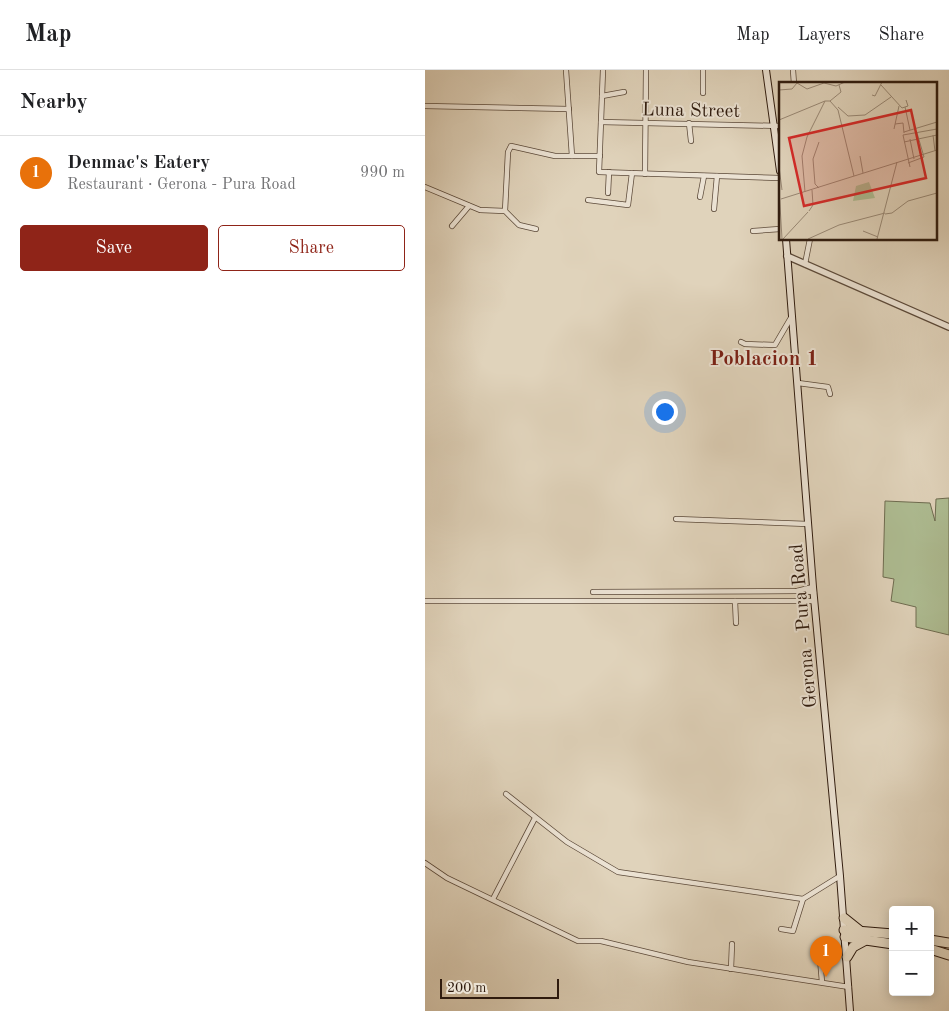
<!DOCTYPE html>
<html lang="en">
<head>
<meta charset="utf-8">
<style>
	body { margin:0; font-family:"Old Standard TT",serif; background:#f6f6f6; color:#202124 }
	.controls { position:absolute; right:15px; bottom:15px; display:grid; overflow:hidden; border-radius:5px; box-shadow:0 2px 12px #0003 }
	.controls button { width:45px; height:45px; display:grid; place-items:center; padding:0; border:0; border-bottom:1px solid #e0e0e0; background:#fff; color:#202124; font:25px sans-serif }
	.scale { position:absolute; left:15px; bottom:12px; width:119px; box-sizing:border-box; padding-left:5px; border:2px solid #2f1b0e; border-top:0; font-size:14px; line-height:18px; white-space:nowrap; color:#2f1b0e; -webkit-text-stroke:4px #ebe2d3; paint-order:stroke }
	.you { position:absolute; left:239px; top:341px; width:18px; height:18px; margin:-12px; border:4px solid #fff; border-radius:50%; background:#1a73e8; box-shadow:0 0 0 8px #1a73e833 }
	.badge { display:grid; place-items:center; width:32px; height:32px; border-radius:50%; background:#8f2418; color:#fff; font-size:16px; font-weight:700 }
	.pin { position:absolute; translate:-50% -41px; filter:drop-shadow(0 1px 2px #0008) }
	.pin::after { content:''; position:absolute; top:26px; width:18px; height:15px; background:inherit; clip-path:polygon(0 0,100% 0,50% 100%) }
	.list { margin:0; padding:0; list-style:none }
	h2 { display:flex; justify-content:space-between; align-items:center; height:65px; margin:0; padding:0 20px; font-size:21px }
	h2 small { font-size:16px; font-weight:400; color:#757577 }
	.list li { display:grid; grid-template-columns:32px 1fr auto; gap:15px; align-items:center; box-sizing:border-box; height:75px; padding:0 20px; border-top:1px solid #e0e0e0 }
	.list b { display:block; font-size:19px; white-space:nowrap }
	.list p { margin:0; font-size:16px; white-space:nowrap; color:#757577 }
	.list em { font-size:16px; font-style:normal; color:#757577 }
	.actions { display:flex; gap:10px; padding:15px 20px }
	.actions a { flex:1; padding:11px 0; border:1px solid #8f2418; border-radius:5px; text-align:center; font-size:18px; color:#8f2418 }
	.actions .main { background:#8f2418; color:#fff }
	.map { position:relative; flex:none; width:524px; height:941px; overflow:hidden }
	header { display:flex; align-items:center; gap:30px; box-sizing:border-box; height:70px; padding:0 25px; background:#fff; border-bottom:1px solid #e0e0e0 }
	header strong { font-size:24px }
	nav { display:flex; gap:28px; margin-inline-start:auto; font-size:18px }
	main { display:flex }
	aside { flex:1; background:#fff }
	.map>svg:first-child { display:block }
</style>
</head>
<body>
<header>
<strong>Map</strong>
<nav><a>Map</a><a>Layers</a><a>Share</a></nav>
</header>
<main>
<aside>
<h2>Nearby<small></small></h2>
<ul class="list">
<li><span class="badge" style="background:#e8710a">1</span><div><b>Denmac's Eatery</b><p>Restaurant · Gerona - Pura Road</p></div><em>990 m</em></li>
</ul>
<div class="actions"><a class="main">Save</a><a>Share</a></div>
</aside>
<div class="map">
<svg width="524" height="941" viewBox="0 0 524 941">
	<rect width="100%" height="100%" fill="#e0d3bb"/>
	<filter id="stains"><feTurbulence type="fractalNoise" baseFrequency=".004" numOctaves="4"/><feColorMatrix values="0 0 0 0 .2 0 0 0 0 .09 0 0 0 0 .02 0 0 0 .5 -.17"/></filter>
	<radialGradient id="worn" r=".72"><stop offset=".6" stop-color="#630" stop-opacity="0"/><stop offset="1" stop-color="#630" stop-opacity=".3"/></radialGradient>
	<polygon fill="#aebd93" stroke="#6e6c50" points="524,428 524,565 491,557 491,537 466,531 469,509 458,507 460,431 505,433 510,451 511,429"/>
	<g fill="none" stroke-linecap="round" stroke-linejoin="round">
		<g stroke="#5b4939" stroke-width="6">
			<g id="minor">
				<polyline points="141,0 147,86"/>
				<polyline points="178,0 174,102 355,108"/>
				<polyline points="278,0 278,23"/>
				<polyline points="368,0 369,14"/>
				<polyline points="177,26 199,22"/>
				<polyline points="0,36 144,39"/>
				<polyline points="176,52 355,56"/>
				<polyline points="264,53 266,71"/>
				<polyline points="220,104 221,0"/>
				<polyline points="0,117 55,140 80,141 94,155 111,159"/>
				<polyline points="183,123 184,102"/>
				<polyline points="275,127 279,106"/>
				<polyline points="163,130 203,135 207,103"/>
				<polyline points="289,139 292,106"/>
				<polyline points="80,141 83,82 86,76 130,86 175,86"/>
				<polyline points="27,156 44,136"/>
				<polyline points="328,161 355,159"/>
				<polyline points="380,194 385,169"/>
				<polyline points="316,272 320,274 350,275 367,246"/>
				<polyline points="373,313 403,317 405,324"/>
				<polyline points="251,449 383,454"/>
				<polyline points="372,521 389,522"/>
				<polyline points="168,522 372,521 388,517"/>
				<polyline points="0,531 389,531"/>
				<polyline points="310,531 311,553"/>
				<polyline points="81,724 142,772 193,802 378,829 415,806"/>
				<polyline points="0,793 22,808 153,871 176,871 263,892 424,917"/>
				<polyline points="68,829 110,748"/>
				<polyline points="356,859 368,861 378,829"/>
				<polyline points="395,889 397,912"/>
				<polyline points="306,899 307,874"/>
			</g>
		</g>
		<g stroke="#5b4939" stroke-width="8">
			<polyline id="tertiary" points="362,186 524,257"/>
		</g>
		<g stroke="#2f1b0e" stroke-width="8">
			<g id="secondary">
				<polyline points="341,0 355,101"/>
				<polyline points="361,169 388,517 415,806 425,941"/>
			</g>
		</g>
		<g stroke="#2f1b0e" stroke-width="11">
			<g id="motorway">
				<polyline points="419,848 434,860"/>
				<polyline points="419,860 468,864"/>
				<polyline points="420,867 468,874"/>
				<polyline points="505,870 524,873"/>
				<polyline points="505,879 524,885"/>
				<polyline points="422,887 428,877 439,871"/>
			</g>
		</g>
		<use href="#minor" stroke="#ebe2d3" stroke-width="4.5"/>
		<use href="#tertiary" stroke="#ebe2d3" stroke-width="5.5"/>
		<use href="#secondary" stroke="#ebe2d3" stroke-width="6"/>
		<use href="#motorway" stroke="#e0d3bb" stroke-width="9"/>
	</g>
	<g text-anchor="middle" stroke-width="4" stroke-linejoin="round" paint-order="stroke">
		<g font-size="19" fill="#2f1b0e" stroke="#ebe2d3">
			<text transform="translate(266 39) rotate(1)" y="7">Luna Street</text>
			<text transform="translate(377 556) rotate(-95)" y="7">Gerona - Pura Road</text>
		</g>
		<g font-size="21" font-weight="bold" fill="#7a1f14" stroke="#ebe2d3">
			<text x="339" y="295">Poblacion 1</text>
		</g>
	</g>
	<g transform="translate(354 12)">
		<rect width="158" height="158" fill="#e0d3bb"/>
		<path d="M90 100 96 116 74 119 77 104Z" fill="#aebd93"/>
		<path fill="none" stroke="#998976" stroke-width="1" d="M60 3 62 10 51 19 59 28 75 94M102 3 123 26 129 24 127 18M0 8 13 7 18 1 28 7 45 1 57 4 66 0M93 13 96 14 103 0M59 25 69 34 86 33 112 15M126 25 131 48M0 38 46 19M116 42 124 41 125 51M115 47 120 24M125 50 158 40M154 53 156 69M131 57 135 77M125 60 158 53M81 74 84 91M129 81 145 75 138 51M0 85 3 108M131 85 124 53 158 47M0 106 3 157M40 106 36 102 34 77 40 60M26 110 23 74 28 55 46 19H51M2 117 158 68M30 129 34 123 33 108M106 132 113 131 129 119 158 111M84 149 99 155M4 157 29 130M29 157 60 143 106 131M98 157 118 80"/>
		<path fill="#d62828" fill-opacity="0.15" stroke="#d62828" stroke-width="2.5" d="M132 28 147 96 25 124 10 56Z"/>
		<rect width="158" height="158" fill="none" stroke="#2f1b0e" stroke-width="2.5"/>
	</g>
	<rect width="100%" height="100%" filter="url(#stains)"/>
	<rect width="100%" height="100%" fill="url(#worn)"/>
</svg>
<div class="controls">
<button>+</button>
<button>−</button>
</div>
<div class="scale">200 m</div>
<div class="you"></div>
<div class="pin badge" style="left:401px;top:907px;background:#e8710a">1</div>
</div>
</main>
</body>
</html>
